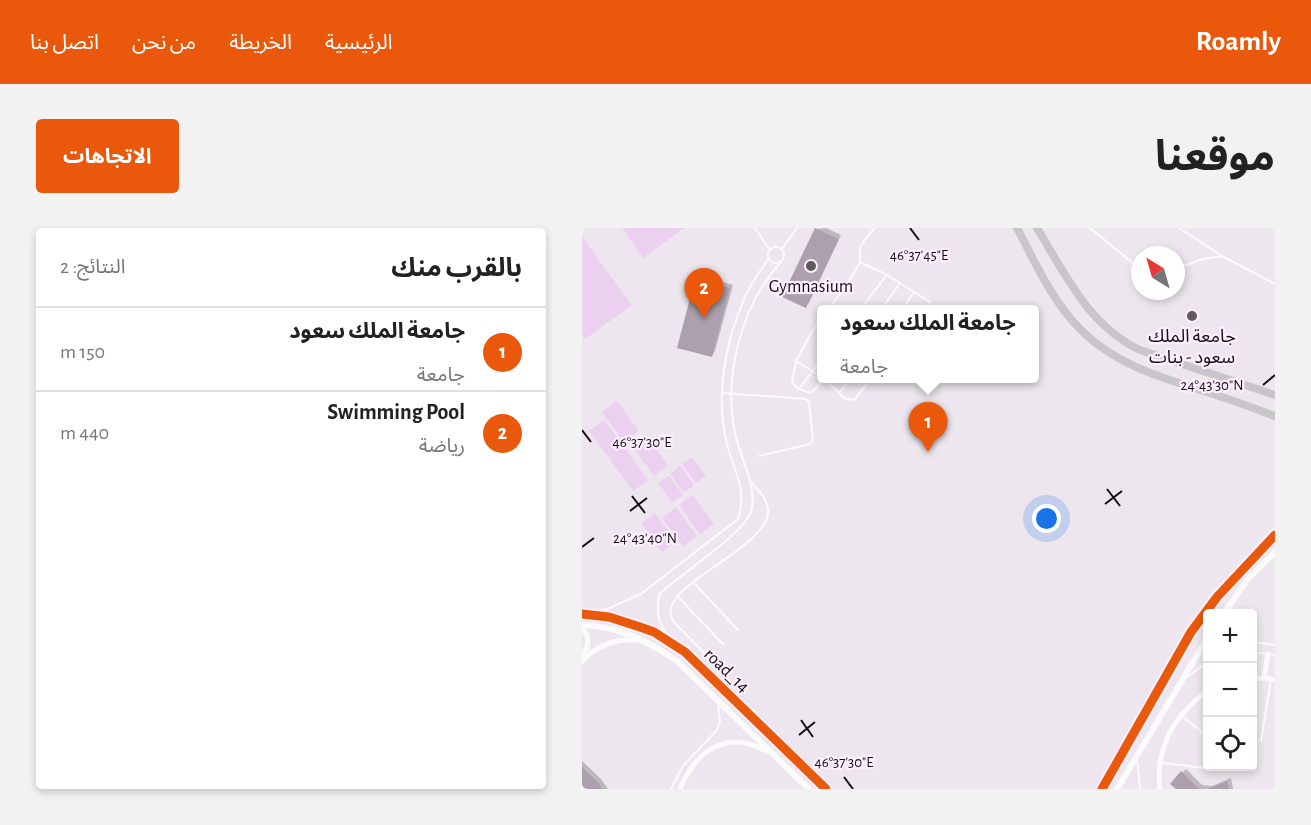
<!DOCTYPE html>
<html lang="ar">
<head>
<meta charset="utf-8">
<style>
	body { margin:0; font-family:"Alegreya Sans","Noto Sans Arabic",sans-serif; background:#f2f2f2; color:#222; direction:rtl }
	.controls { position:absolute; right:18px; bottom:18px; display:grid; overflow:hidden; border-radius:6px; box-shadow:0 3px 9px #0003 }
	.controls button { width:54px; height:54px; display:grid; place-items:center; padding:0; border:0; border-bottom:2px solid #e0e0e0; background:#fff; color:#222; font:30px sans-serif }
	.compass { position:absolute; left:549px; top:18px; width:54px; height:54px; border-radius:50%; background:#fff; box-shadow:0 3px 9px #0003; rotate:323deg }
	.you { position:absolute; left:465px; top:291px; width:21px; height:21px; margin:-15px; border:4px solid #fff; border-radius:50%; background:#1a73e8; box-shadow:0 0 0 9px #1a73e833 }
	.badge { display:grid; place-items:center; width:39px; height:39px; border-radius:50%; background:#ea580c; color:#fff; font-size:20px; font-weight:700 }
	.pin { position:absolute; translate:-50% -50px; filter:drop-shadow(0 2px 3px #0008) }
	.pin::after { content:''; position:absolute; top:32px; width:21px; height:18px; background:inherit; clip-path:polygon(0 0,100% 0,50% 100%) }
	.popup { position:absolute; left:235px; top:77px; width:222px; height:78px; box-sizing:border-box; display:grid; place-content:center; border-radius:6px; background:#fff; filter:drop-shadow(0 2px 4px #0005); font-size:20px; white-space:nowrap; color:#767676 }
	.popup b { font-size:22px; color:#222 }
	.popup::after { content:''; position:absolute; left:50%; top:100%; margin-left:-12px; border:12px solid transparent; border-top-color:#fff }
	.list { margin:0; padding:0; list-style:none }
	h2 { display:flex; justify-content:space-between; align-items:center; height:78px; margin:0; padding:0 24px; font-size:26px }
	h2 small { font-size:20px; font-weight:400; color:#767676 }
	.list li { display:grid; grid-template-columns:39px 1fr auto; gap:18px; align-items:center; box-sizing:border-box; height:84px; padding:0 24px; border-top:2px solid #e0e0e0 }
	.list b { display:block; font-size:22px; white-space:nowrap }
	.list p { margin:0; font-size:20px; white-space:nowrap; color:#767676 }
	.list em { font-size:20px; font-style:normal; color:#767676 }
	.icon { flex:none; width:33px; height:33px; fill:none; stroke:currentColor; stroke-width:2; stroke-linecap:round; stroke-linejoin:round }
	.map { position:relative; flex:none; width:693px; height:561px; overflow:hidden; direction:ltr; border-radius:6px }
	header { display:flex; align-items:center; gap:36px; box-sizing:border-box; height:84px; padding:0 30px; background:#ea580c; color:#fff }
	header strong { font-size:28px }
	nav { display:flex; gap:33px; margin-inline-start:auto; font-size:21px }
	.intro { display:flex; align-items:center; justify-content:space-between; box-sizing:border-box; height:144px; padding:0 36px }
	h1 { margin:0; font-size:42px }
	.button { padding:15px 27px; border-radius:6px; background:#ea580c; color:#fff; font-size:21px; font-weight:700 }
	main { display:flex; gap:36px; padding:0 36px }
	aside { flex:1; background:#fff; border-radius:6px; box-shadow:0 3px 9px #0003 }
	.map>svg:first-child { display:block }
</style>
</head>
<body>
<header>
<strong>Roamly</strong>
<nav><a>الرئيسية</a><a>الخريطة</a><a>من نحن</a><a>اتصل بنا</a></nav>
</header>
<div class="intro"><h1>موقعنا</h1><a class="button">الاتجاهات</a></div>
<main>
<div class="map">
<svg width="693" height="561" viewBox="0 0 693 561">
	<rect width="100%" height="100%" fill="#ede6ee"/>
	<g fill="#ecd0f0">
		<polygon points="40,0 102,0 61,30"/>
		<polygon points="0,9 50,77 3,111 0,107"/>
		<polygon points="35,173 57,203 42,214 20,184"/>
		<polygon points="22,192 66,252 51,263 29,233 31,231 29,232 7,203"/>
		<polygon points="64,207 86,237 72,248 50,218"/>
		<polygon points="110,229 124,248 114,255 100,236"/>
		<polygon points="98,238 112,257 102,265 88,246"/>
		<polygon points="87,248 101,267 90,274 76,255"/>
		<polygon points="111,267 132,296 118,306 97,277"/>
		<polygon points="94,279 115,308 101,318 80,290"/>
		<polygon points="73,285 94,314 80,324 59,295"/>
	</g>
	<g fill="#0003">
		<polygon points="244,0 259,7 227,75 223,78 234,1"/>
		<polygon points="119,48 151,57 133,123 130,127 115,52"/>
		<polygon points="0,533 19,551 26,561 0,561"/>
		<polygon points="604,541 620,557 630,558 649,550 651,561 596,561 590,556"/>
	</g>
	<g fill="#ad9fae">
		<polygon points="233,0 257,11 224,80 200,69"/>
		<polygon points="113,51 148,60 130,129 95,120"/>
		<polygon points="0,539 16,554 20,561 0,561"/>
		<polygon points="599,543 617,561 594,561 588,556"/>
		<polygon points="645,553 647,561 626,561"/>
	</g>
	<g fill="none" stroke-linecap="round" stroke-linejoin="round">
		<g stroke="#fcfbfc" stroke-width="2">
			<polyline points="173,0 188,22"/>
			<polyline points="508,0 558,41"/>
			<polyline points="597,0 640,28 693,56"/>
			<circle cx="194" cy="27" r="8"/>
			<polyline points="200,21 215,0"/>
			<polyline points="278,34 305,47 348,74 348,77 345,82"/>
			<polyline points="594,41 621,31 640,28"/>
			<polyline points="246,82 269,50 278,34 278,20 283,11 293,0"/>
			<polyline points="278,82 304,48"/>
			<polyline points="299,82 318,55"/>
			<polyline points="320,82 332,64"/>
			<polyline points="240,91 229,105 214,133 240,149"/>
			<polyline points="214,134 210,154 215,160 229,165 242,151"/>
			<polyline points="241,150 262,170 272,172 290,150"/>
			<polyline points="217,161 240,131"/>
			<polyline points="141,165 224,171 227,174 231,212 228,216 177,228"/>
			<polyline points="257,165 269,150"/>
			<polyline points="112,355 156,402"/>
			<polyline points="95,368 141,416"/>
			<path d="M7 384 25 381 59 366 156 291C166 260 152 245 145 216 133 168 143 114 163 69 169 55 179 42 187 30"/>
			<polyline points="649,386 650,376"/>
			<path d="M91 413C76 396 74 388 77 366 97 348 162 305 169 284 176 260 159 232 154 209 140 151 159 77 199 34"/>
			<polyline points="670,414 693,417"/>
			<polyline points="670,424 693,427"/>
			<path d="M125 428 91 393C69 357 191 322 186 280 184 269 176 262 169 254"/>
			<polyline points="606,448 626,434"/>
			<polyline points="600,488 626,509"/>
			<polyline points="679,513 689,451"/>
			<polyline points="555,530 558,561"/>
			<polyline points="581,535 640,542"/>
			<polyline points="89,561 101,538 135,502 138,493 136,477"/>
		</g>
		<g stroke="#fcfbfc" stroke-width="5">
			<path d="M0 400C8 409 8 418 0 427"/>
			<path d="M0 433C16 416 35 410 58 412"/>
			<polyline points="682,450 686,426"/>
			<polyline points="670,451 683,450 693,452"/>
			<path d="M98 561C114 522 146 500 186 524"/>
			<path d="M578 561C573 521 592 486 626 463"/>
		</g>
		<g stroke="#fcfbfc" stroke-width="6">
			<polyline points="0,386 27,389 58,399 72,404 103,424 244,561"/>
			<polyline points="641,386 666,351 693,324"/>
			<path d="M0 397C36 398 66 413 95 433L227 561"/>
			<polyline points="520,561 609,404 635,369 693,307"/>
			<polyline points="535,561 626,409"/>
		</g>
		<g stroke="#c9c6c9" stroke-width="8">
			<path d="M435 0C453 34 470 73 498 101 533 137 581 150 628 165 650 172 671 180 693 188"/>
			<path d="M455 0C483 46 507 98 558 122L693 167"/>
		</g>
		<g stroke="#fdeffe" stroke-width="13">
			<g id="cycleway">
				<polyline points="0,386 27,389 58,399 72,404 103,424 244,561"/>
				<polyline points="520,561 609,404 635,369 693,307"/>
			</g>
		</g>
		<use href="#cycleway" stroke="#e8590c" stroke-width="9"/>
	</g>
	<path fill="none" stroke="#140f14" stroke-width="2" d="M328 0 337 12M681 157 693 147M0 202 9 214M525 261 538 278M50 268 63 285M523 276 540 263M48 283 65 270M0 319 12 310M219 492 231 509M217 507 233 494M262 549 271 561"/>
	<g fill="#605a60" stroke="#fdeffe" stroke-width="2">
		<circle cx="229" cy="38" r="6"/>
		<circle cx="610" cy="88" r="6"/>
	</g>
	<g text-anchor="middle" stroke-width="4.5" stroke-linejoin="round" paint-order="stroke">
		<g font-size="18" fill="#140f14" stroke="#fdeffe">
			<text x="229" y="64">Gymnasium</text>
			<text x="610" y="114">جامعة الملك<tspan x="610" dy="21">سعود - بنات</tspan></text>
		</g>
		<g font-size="18" fill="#140f14" stroke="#fdeffe">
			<text transform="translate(145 442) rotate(44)" y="6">road_14</text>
		</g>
	</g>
	<g font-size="15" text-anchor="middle" fill="#140f14" stroke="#fdeffe" stroke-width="4.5" stroke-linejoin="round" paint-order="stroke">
		<text x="337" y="32">46°37'45"E</text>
		<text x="630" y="162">24°43'30"N</text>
		<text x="60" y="219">46°37'30"E</text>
		<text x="63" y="315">24°43'40"N</text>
		<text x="262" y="539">46°37'30"E</text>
	</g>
</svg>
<div class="controls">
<button>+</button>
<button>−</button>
<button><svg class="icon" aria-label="locate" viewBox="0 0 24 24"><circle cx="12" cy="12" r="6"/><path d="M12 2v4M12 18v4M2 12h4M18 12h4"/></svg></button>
</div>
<svg class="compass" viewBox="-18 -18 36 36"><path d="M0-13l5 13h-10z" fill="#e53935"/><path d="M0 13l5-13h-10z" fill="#767676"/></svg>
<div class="you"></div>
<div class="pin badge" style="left:346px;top:224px">1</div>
<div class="popup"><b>جامعة الملك سعود</b>جامعة</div>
<div class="pin badge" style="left:122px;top:90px">2</div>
</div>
<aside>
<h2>بالقرب منك<small>النتائج: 2</small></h2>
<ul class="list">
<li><span class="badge">1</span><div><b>جامعة الملك سعود</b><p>جامعة</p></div><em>150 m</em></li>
<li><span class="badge">2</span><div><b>Swimming Pool</b><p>رياضة</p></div><em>440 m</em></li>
</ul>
</aside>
</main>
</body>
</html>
